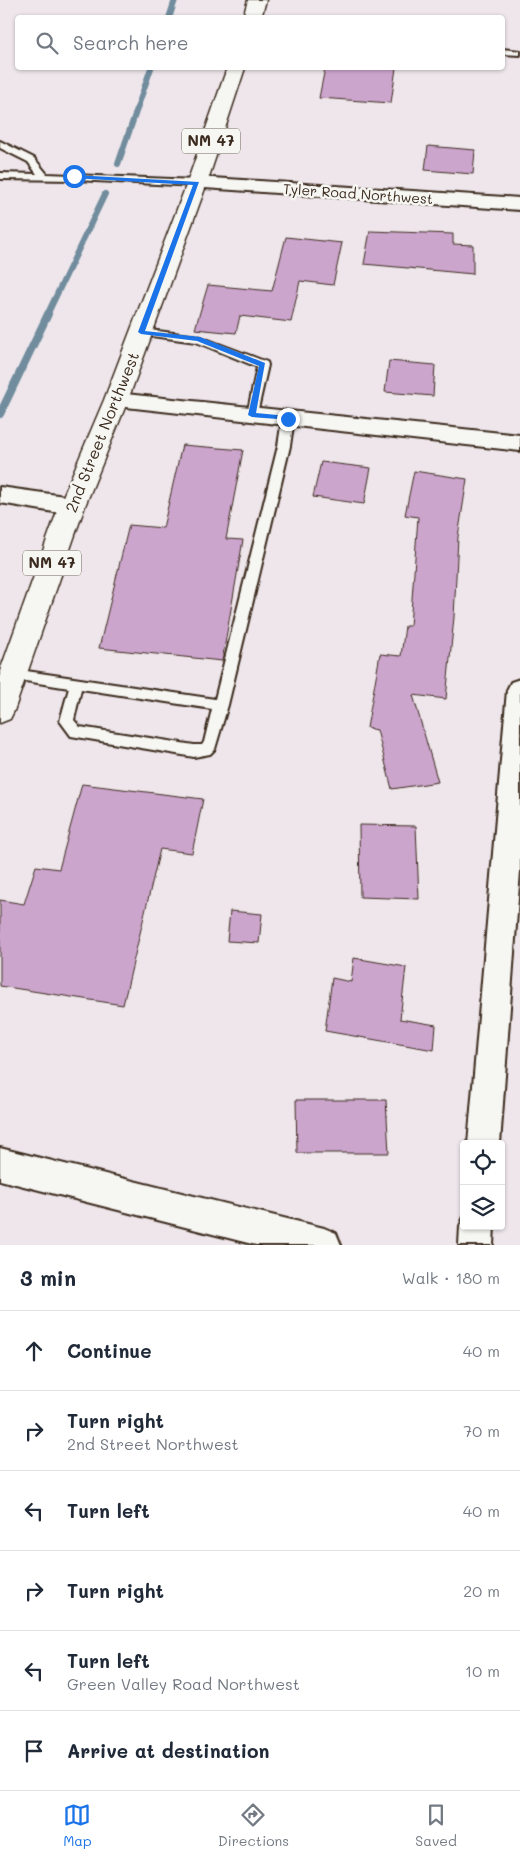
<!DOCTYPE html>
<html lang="en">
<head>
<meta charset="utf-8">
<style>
	body { margin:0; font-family:Mali,sans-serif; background:#f2f2f3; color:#1f2937 }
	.controls { position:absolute; right:15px; bottom:15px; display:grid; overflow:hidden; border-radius:5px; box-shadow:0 1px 4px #0004 }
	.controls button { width:45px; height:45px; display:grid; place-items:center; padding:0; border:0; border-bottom:1px solid #e0e1e3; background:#fff; color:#1f2937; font:25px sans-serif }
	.stop { position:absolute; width:15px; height:15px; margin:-11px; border:4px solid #1a73e8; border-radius:50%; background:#fff }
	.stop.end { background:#1a73e8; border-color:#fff; box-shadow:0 1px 5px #0008 }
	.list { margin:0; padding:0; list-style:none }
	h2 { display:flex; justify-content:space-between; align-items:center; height:65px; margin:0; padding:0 20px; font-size:21px }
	h2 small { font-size:16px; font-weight:400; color:#747a83 }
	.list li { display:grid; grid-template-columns:32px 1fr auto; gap:15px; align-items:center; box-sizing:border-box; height:80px; padding:0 20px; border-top:1px solid #e0e1e3 }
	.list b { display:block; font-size:19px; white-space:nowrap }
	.list p { margin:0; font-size:16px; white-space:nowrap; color:#747a83 }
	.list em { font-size:16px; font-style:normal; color:#747a83 }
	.icon { flex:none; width:28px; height:28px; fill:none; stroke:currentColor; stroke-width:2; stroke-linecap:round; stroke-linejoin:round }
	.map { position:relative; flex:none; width:520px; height:1245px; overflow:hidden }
	.search { position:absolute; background:#fff; box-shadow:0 1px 4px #0004; left:15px; right:15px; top:15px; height:55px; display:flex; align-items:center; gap:12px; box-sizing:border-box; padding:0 18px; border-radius:5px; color:#747a83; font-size:19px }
	.sheet { height:545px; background:#fff }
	nav { display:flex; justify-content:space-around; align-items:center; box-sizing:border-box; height:70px; border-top:1px solid #e0e1e3; background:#fff; font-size:14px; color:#747a83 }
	nav a { display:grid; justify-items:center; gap:2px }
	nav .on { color:#1a73e8 }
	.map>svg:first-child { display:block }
</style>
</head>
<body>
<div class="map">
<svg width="520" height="1245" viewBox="0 0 520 1245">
	<rect width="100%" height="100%" fill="#eee6eb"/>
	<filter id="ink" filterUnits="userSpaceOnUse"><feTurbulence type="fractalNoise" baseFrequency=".02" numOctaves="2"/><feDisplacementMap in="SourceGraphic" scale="10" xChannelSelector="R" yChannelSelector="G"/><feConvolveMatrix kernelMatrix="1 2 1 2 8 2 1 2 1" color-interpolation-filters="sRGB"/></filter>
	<g filter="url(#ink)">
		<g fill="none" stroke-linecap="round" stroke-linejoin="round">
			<g stroke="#6f8c9d" stroke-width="6">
				<polyline points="169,18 175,0"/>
				<polyline points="118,164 151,68"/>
				<polyline points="47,315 105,194"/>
			</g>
			<polyline stroke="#6f8c9d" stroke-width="8" points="0,414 48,314"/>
		</g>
		<g fill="#cca5cd" stroke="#3b2a1e">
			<polygon points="325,68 396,68 391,103 319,98"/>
			<polygon points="428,146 475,150 473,174 425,170"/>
			<polygon points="370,231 453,234 453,244 473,245 473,274 364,264"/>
			<polygon points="286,237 342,243 333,285 300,281 291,322 240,316 236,333 195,329 208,285 272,291"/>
			<polygon points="389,361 435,365 433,396 385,392"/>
			<polygon points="182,445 243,450 226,539 243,540 222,661 99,648 129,525 163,528"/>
			<polygon points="321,462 371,468 364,504 313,497"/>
			<polygon points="414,471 467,479 458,537 454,617 446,699 413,695 438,782 392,789 377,730 367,728 380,654 401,656 405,626 410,626 418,517 405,515"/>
			<polygon points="82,784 203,799 192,853 160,849 123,1005 0,986 0,900 24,904 36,866 59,869"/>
			<polygon points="359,825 416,826 419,899 360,897"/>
			<polygon points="230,911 262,914 259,943 227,941"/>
			<polygon points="354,958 406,967 400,1019 436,1025 434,1050 325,1031 332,978 351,982"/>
			<polygon points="296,1100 386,1100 389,1153 297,1153"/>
		</g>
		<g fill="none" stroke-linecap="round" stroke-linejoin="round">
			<g stroke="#3b2a1e" stroke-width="4">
				<g id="lane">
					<polygon points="502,49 520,51 520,55 502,54"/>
					<polygon points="0,141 34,158 47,174 197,180 202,183 197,186 75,180 0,179 0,173 37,174 28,162 0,148"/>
					<polygon points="141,329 198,336 267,362 268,365 256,418 252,419 247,415 257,367 196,342 137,334 136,332 137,330"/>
					<path d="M288 415 294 419 290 446 228 705 215 749 210 754 194 757 71 736 60 721 69 688 13 679 8 678 7 674 8 670 13 669 215 699 278 446 282 419ZM81 689 212 709 204 742 202 745H194L80 727 74 720Z"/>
				</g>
			</g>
			<g stroke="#3b2a1e" stroke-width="4">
				<g id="street">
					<polygon points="197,177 520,198 520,210 190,187 188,183 190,179"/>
					<polygon points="116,393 520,435 520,451 108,405 105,400 108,395"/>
					<polygon points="0,487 72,497 80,500 84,506 80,512 72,515 0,503"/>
					<polygon points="520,679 520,871 500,1144 468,1144 507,690 511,682"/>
					<polygon points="0,1148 324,1228 336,1233 341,1245 256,1245 0,1180"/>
					<polygon points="464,1217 464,1226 494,1226 493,1245 459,1245 460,1226"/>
				</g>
			</g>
			<g stroke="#3b2a1e" stroke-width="3">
				<g id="primary">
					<polygon points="248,0 266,0 261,18 243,18"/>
					<polygon points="227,68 245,68 207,183 128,400 85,506 14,711 10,719 0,723 0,671 59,506 104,400 187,183"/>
				</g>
			</g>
			<use href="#lane" fill="#f6f6f2" fill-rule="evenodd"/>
			<use href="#street" fill="#f6f6f2" fill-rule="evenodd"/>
			<use href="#primary" fill="#f6f6f2" fill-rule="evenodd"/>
		</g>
	</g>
	<polygon fill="#1a73e8" points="74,175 199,182 145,331 200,337 265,363 256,413 288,416 292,419 291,420 252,417 248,415 259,366 197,341 141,334 138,332 193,185 72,178"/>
	<g text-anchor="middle" stroke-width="5" stroke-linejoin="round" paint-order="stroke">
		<g font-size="14" fill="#3b2a1e" stroke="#f6f6f2">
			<text transform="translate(358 194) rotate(4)" y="5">Tyler Road Northwest</text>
		</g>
		<g fill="#f6f6f2" stroke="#73675e" stroke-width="1">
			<rect x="182" y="128.5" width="58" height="25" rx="4"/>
			<rect x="23" y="550.5" width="58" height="25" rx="4"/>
		</g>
		<g font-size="15" font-weight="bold" fill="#3b2a1e">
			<text x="211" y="146">NM 47</text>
			<text x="52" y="568">NM 47</text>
		</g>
		<g font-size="16" fill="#3b2a1e" stroke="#f6f6f2">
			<text transform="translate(102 432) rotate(-68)" y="6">2nd Street Northwest</text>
		</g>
	</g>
</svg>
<div class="controls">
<button><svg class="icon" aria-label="locate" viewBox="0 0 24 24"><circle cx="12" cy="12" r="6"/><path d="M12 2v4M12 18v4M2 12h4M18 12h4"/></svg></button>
<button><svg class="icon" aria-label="layers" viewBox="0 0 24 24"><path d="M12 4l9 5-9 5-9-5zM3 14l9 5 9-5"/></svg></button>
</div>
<div class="stop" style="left:74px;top:176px"></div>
<div class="stop end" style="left:288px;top:419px"></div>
<div class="search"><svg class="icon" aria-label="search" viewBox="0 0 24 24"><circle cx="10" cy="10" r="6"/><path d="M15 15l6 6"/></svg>Search here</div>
</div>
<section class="sheet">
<h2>3 min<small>Walk · 180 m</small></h2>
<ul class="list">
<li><svg class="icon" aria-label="ahead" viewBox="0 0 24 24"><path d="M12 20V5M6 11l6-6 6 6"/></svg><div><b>Continue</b></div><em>40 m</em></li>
<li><svg class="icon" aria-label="right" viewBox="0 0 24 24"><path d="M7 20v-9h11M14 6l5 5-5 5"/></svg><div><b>Turn right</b><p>2nd Street Northwest</p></div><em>70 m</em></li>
<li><svg class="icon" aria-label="left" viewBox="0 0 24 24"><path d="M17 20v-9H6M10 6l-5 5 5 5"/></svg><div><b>Turn left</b></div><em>40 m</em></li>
<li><svg class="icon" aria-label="right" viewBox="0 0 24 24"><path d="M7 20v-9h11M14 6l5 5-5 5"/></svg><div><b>Turn right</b></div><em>20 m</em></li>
<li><svg class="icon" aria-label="left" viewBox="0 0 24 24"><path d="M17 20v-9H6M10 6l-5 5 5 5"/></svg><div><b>Turn left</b><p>Green Valley Road Northwest</p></div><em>10 m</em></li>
<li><svg class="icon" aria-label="arrive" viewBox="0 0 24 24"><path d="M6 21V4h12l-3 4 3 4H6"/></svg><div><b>Arrive at destination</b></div></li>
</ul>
</section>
<nav>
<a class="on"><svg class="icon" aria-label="map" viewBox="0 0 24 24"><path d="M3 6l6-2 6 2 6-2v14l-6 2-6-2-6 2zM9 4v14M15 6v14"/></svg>Map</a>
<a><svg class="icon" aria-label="directions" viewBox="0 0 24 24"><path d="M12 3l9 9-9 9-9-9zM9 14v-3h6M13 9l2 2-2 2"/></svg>Directions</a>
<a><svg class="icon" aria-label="saved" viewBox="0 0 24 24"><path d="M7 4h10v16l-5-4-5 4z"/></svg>Saved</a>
</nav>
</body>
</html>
